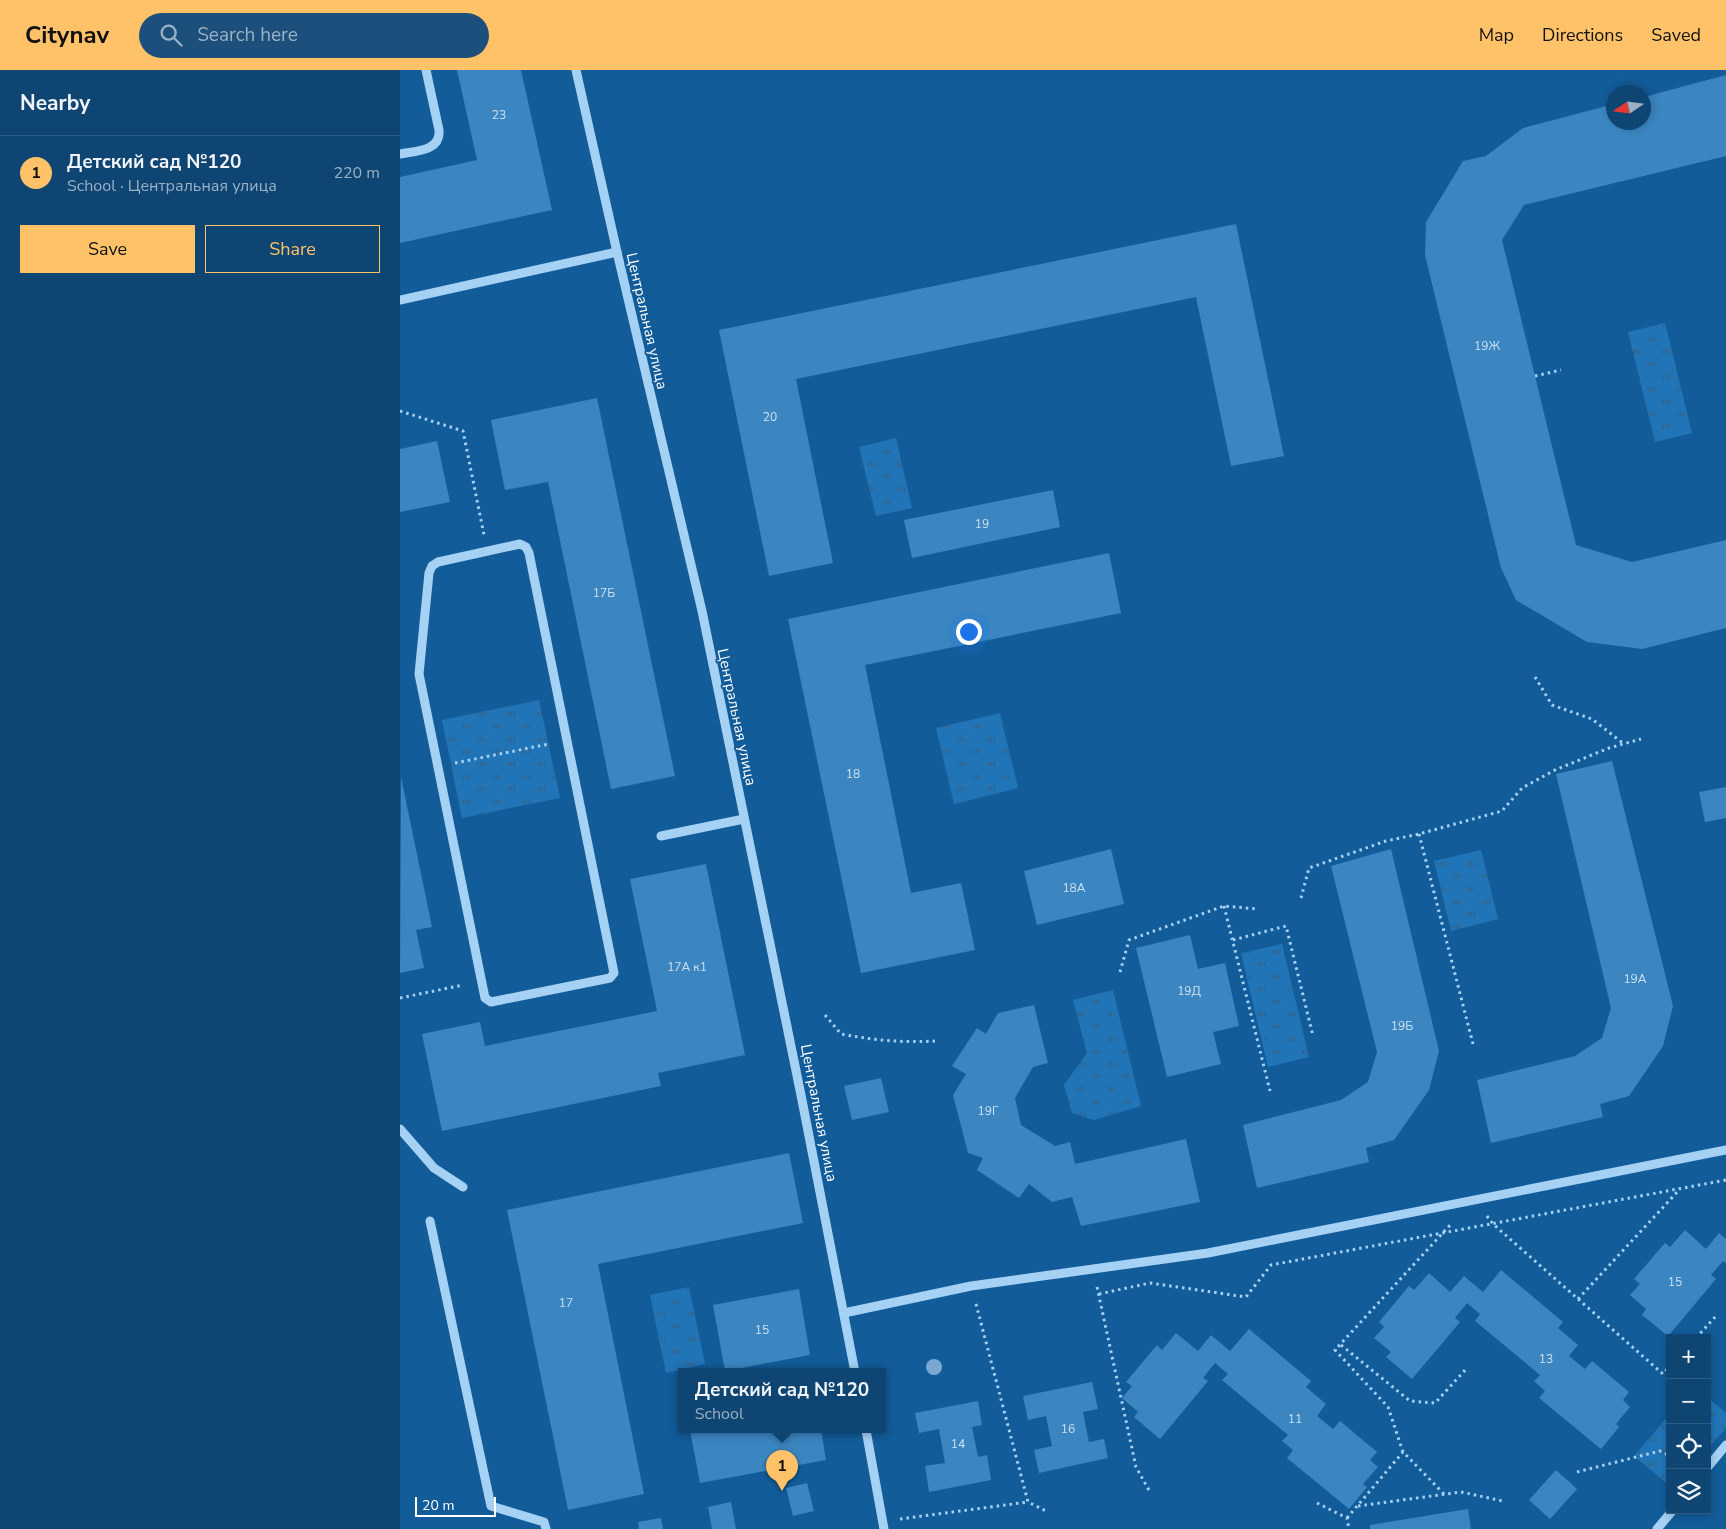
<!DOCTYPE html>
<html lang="en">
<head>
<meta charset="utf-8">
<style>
	body { margin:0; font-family:"Nunito Sans",sans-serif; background:#1c4f7b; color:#f1f3f6 }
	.controls { position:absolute; right:15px; bottom:15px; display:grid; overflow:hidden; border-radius:0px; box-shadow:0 2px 8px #0003 }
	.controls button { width:45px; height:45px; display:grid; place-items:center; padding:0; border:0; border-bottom:1px solid #2e5d85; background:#0e4573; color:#f1f3f6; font:25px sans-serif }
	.compass { position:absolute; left:1206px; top:15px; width:45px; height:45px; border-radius:50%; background:#0e4573; box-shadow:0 2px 8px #0003; rotate:257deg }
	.scale { position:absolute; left:15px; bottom:12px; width:81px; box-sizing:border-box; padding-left:5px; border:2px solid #fff; border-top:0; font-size:14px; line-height:18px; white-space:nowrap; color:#fff; -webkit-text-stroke:4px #125c99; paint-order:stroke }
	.you { position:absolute; left:568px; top:561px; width:18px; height:18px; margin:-12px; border:4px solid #fff; border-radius:50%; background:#1a73e8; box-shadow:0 0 0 8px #1a73e833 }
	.badge { display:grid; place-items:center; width:32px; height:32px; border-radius:50%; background:#ffc268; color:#111; font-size:16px; font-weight:700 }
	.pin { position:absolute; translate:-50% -41px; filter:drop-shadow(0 1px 2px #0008) }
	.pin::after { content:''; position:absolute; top:26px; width:18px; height:15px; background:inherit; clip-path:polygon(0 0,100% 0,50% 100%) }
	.popup { position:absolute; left:278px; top:1298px; width:208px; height:65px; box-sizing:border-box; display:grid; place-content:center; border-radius:0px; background:#0e4573; filter:drop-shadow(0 1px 4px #0005); font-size:16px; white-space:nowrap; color:#9bb1c4 }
	.popup b { font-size:19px; color:#f1f3f6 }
	.popup::after { content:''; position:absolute; left:50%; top:100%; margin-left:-10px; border:10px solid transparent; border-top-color:#0e4573 }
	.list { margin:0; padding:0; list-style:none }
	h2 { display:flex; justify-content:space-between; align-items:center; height:65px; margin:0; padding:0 20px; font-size:21px }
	h2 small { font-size:16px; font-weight:400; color:#9bb1c4 }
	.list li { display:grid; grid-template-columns:32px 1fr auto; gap:15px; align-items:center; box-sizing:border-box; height:75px; padding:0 20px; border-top:1px solid #2e5d85 }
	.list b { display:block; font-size:19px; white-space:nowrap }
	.list p { margin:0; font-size:16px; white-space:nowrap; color:#9bb1c4 }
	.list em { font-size:16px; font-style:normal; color:#9bb1c4 }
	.actions { display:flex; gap:10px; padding:15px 20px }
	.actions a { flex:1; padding:11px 0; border:1px solid #ffc268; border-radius:0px; text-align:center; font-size:18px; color:#ffc268 }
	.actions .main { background:#ffc268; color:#111 }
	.icon { flex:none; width:28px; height:28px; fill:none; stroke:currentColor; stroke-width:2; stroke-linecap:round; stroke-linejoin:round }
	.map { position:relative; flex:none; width:1326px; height:1459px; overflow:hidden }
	header { display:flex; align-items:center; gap:30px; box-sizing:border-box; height:70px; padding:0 25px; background:#ffc268; color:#111 }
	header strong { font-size:24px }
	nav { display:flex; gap:28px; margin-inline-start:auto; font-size:18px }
	.search { width:350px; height:45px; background:#1c4f7b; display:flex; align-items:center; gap:12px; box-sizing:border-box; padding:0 18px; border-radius:28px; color:#9bb1c4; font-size:19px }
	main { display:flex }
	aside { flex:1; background:#0e4573 }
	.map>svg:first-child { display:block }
</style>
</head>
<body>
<header>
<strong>Citynav</strong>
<div class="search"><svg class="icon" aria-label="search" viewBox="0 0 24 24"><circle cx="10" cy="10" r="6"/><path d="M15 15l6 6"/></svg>Search here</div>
<nav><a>Map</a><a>Directions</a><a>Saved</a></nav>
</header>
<main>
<aside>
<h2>Nearby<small></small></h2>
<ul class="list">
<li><span class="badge">1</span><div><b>Детский сад №120</b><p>School · Центральная улица</p></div><em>220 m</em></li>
</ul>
<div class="actions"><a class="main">Save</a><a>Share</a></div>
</aside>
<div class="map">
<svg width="1326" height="1459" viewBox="0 0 1326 1459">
	<defs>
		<pattern id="park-tufts" width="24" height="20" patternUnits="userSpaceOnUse" patternTransform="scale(1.25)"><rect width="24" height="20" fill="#2175b7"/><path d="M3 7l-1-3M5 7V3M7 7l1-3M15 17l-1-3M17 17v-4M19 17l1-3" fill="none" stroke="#366082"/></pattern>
	</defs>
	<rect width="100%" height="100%" fill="#125c99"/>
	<g fill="url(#park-tufts)">
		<polygon points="1265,253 1292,363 1255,372 1228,262"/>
		<polygon points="496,368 512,438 476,446 459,377"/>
		<polygon points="139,630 160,728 62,748 42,650"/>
		<polygon points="600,643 618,718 554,734 536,658"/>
		<polygon points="1081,780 1098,849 1051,861 1034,791"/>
		<polygon points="882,874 909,987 868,997 841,883"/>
		<polygon points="713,920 741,1036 694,1050 672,1043 664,1015 687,983 673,930"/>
		<polygon points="289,1217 305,1294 266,1303 250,1225"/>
		<polygon points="1307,1327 1326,1343 1326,1358 1307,1380"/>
		<polygon points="1270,1344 1270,1416 1234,1386"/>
	</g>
	<g fill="#3b86c1">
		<polygon points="57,0 121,0 152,140 0,173 0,107 77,90"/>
		<polygon points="1326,5 1326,86 1124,135 1102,170 1176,475 1232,492 1326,470 1326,558 1242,579 1187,572 1116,530 1101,498 1025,185 1026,152 1063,91 1086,86 1123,58 1214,34 1214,52 1244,52 1244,27"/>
		<polygon points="836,154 884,386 831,396 796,227 396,309 433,493 369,506 319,260"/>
		<polygon points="197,328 275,706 211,719 148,412 105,420 91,350"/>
		<polygon points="37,371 50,432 0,442 0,379"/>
		<polygon points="653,420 660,457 512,488 504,450"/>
		<polygon points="709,483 721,543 465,595 511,823 561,813 575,880 461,903 388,549"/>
		<polygon points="1212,691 1273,936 1263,976 1229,1026 1200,1034 1203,1047 1091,1073 1077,1010 1175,986 1202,968 1211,938 1156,704"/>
		<polygon points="1,707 32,857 16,860 24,898 0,903"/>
		<polygon points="1326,717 1326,748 1305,752 1299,722"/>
		<polygon points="711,779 724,834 637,855 624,801"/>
		<polygon points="991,779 1039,981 1029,1020 994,1070 966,1078 969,1092 857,1118 843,1055 941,1030 968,1012 977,982 931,796"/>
		<polygon points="306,794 345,985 258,1003 261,1016 42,1061 22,964 80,952 85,976 257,941 230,809"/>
		<polygon points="790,865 798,899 825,893 839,956 813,962 821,994 767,1007 736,878"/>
		<polygon points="634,935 648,993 633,997 615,1028 621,1055 655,1076 670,1072 675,1094 786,1069 800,1132 681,1156 672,1127 652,1132 629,1114 619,1128 577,1100 583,1088 568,1083 553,1025 566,1004 552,996 577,958 586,964 598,943"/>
		<polygon points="481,1008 489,1042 452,1050 444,1016"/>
		<polygon points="389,1083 403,1153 198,1194 244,1424 168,1440 107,1140"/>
		<polygon points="1285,1160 1306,1179 1319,1163 1326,1169 1326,1193 1323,1191 1311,1205 1316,1209 1268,1266 1242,1245 1246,1239 1230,1225 1240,1214 1234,1209 1265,1173 1270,1177"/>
		<polygon points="1101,1200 1163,1252 1158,1258 1178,1275 1169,1286 1185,1299 1192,1291 1229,1322 1223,1330 1230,1337 1216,1354 1219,1357 1201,1379 1139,1328 1145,1321 1134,1311 1140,1305 1075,1251 1080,1244 1067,1233 1055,1248 1060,1252 1012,1309 986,1287 991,1282 974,1268 984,1257 979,1252 1009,1216 1014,1220 1029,1203 1050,1222 1064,1206 1083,1222"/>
		<polygon points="399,1219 410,1285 325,1301 313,1235"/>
		<polygon points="849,1259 911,1311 906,1317 926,1334 917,1346 933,1359 940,1351 977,1382 970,1390 978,1397 963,1414 967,1417 949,1439 887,1388 893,1380 882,1371 888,1365 822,1310 828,1304 815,1293 803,1308 808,1311 760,1369 734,1347 738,1342 722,1328 732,1316 726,1312 757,1275 762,1280 776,1263 798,1281 811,1265 830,1281"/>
		<polygon points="692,1312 698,1339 683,1342 689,1372 704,1369 708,1388 639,1403 634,1380 652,1376 646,1346 628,1350 623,1326"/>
		<polygon points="578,1331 582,1355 572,1357 578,1387 587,1385 591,1410 529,1422 525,1396 545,1393 539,1359 519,1363 515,1343"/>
		<polygon points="290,1360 421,1360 426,1390 300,1413"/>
		<polygon points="1156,1400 1177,1419 1150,1449 1129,1430"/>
		<polygon points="407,1413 414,1441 393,1446 386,1418"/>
		<polygon points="331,1432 336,1459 312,1459 308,1437"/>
		<polygon points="1068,1439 1071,1459 970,1459 970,1455"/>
		<polygon points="261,1448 263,1459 239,1459 238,1452"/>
	</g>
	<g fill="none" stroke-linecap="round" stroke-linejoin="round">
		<g stroke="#a5d1f4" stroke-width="3" stroke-dasharray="2.5 4" stroke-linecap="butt">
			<polyline points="1135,306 1161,300"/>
			<polyline points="0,341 63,361 84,465"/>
			<polyline points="1135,607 1152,635 1192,649 1224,674"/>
			<polyline points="55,693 149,674"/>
			<polyline points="1019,764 1073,974"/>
			<polyline points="901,828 909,798 986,771 1019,764 1102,741 1122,718 1155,700 1209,678 1241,669"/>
			<polyline points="824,836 870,1021"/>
			<polyline points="833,870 886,856 913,966"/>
			<polyline points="720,902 729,870 824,836 858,839"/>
			<polyline points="0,928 63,915"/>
			<path d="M425 945 441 964C472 970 503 973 535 971"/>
			<polyline points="1087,1146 1093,1154 1263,1304 1270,1296"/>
			<polyline points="697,1217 736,1397 750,1422"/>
			<polyline points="699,1224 750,1213 846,1227 871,1195 1326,1110"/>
			<polyline points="1178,1229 1280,1119"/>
			<polyline points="576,1234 628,1432 648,1442"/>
			<polyline points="1296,1268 1316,1246"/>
			<polyline points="941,1275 1010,1331 1035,1333 1067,1298"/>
			<polyline points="1177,1402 1260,1381 1270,1386"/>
			<polyline points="1044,1424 1003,1382 988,1337 935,1280 1051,1154"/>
			<polyline points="917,1433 947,1448 949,1459"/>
			<polyline points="958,1436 1061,1422 1103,1431"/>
			<polyline points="947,1448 1003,1382"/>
			<polyline points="500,1449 628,1432"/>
		</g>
		<g stroke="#a5d1f4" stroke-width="9">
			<polyline points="176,0 217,182 302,541 402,1030 455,1302"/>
			<path d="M0 84C16 81 41 81 39 60L26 0"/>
			<polyline points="0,230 217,182"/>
			<polygon points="120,474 126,477 129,483 214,903 210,908 91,932 85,928 19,604 29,503 32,496 38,492"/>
			<polyline points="261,766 344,749"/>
			<polyline points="0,1059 34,1098 63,1117"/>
			<polyline points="30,1151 91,1436 144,1452 146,1459"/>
			<polyline points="444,1243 571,1216 808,1183 1326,1080"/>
			<polyline points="466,1360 484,1459"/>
			<polyline points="1307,1398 1326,1375"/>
			<polyline points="1257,1459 1273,1440"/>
		</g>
	</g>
	<circle fill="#79a9d0" cx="534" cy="1297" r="8"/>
	<g text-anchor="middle" stroke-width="4" stroke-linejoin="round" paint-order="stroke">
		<g font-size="12" fill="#cee1f0">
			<text x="99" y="49">23</text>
			<text x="1087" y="280">19Ж</text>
			<text x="370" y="351">20</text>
			<text x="582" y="458">19</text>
			<text x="204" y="527">17Б</text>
			<text x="453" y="708">18</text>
			<text x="674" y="822">18А</text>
			<text x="287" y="901">17А к1</text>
			<text x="1235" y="913">19А</text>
			<text x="789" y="925">19Д</text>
			<text x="1002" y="960">19Б</text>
			<text x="588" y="1045">19Г</text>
			<text x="1275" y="1216">15</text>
			<text x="166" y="1237">17</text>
			<text x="362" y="1264">15</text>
			<text x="1146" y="1293">13</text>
			<text x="895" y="1353">11</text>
			<text x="668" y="1363">16</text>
			<text x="558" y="1378">14</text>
		</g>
		<g font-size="15" fill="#fff" stroke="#125c99">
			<text transform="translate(247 251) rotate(77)" y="5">Центральная улица</text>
			<text transform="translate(337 647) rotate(78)" y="5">Центральная улица</text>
			<text transform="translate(419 1043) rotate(79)" y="5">Центральная улица</text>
		</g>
	</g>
</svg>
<div class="controls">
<button>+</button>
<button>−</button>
<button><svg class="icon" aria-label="locate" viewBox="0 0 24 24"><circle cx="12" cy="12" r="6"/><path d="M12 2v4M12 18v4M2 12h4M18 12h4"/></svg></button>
<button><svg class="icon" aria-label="layers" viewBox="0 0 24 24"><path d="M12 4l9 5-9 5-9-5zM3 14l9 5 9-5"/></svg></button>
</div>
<svg class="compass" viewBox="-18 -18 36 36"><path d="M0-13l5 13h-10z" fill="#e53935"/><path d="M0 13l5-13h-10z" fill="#9bb1c4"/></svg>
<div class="scale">20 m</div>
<div class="you"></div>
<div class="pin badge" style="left:382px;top:1421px">1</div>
<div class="popup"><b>Детский сад №120</b>School</div>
</div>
</main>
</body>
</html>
